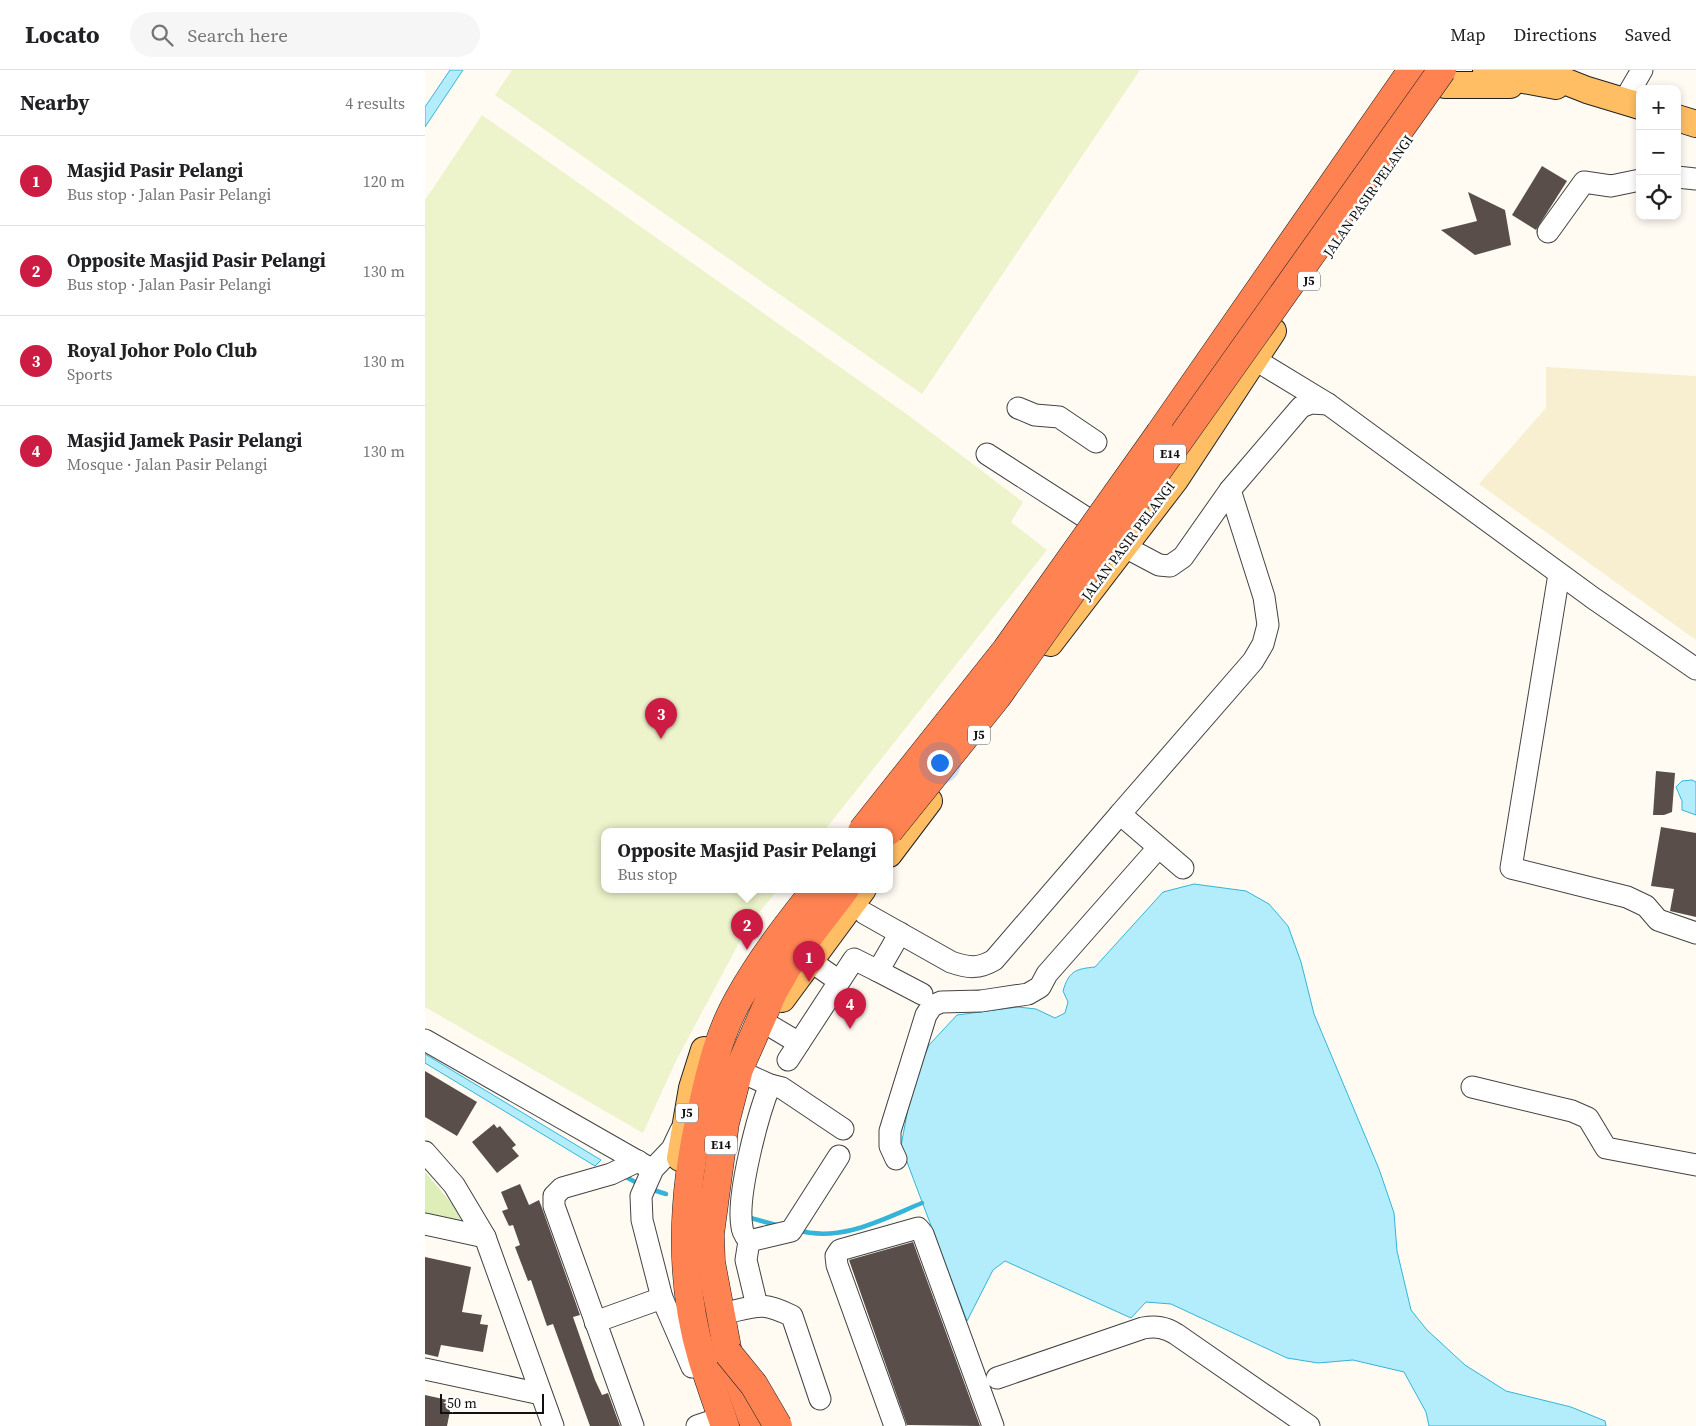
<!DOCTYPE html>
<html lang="en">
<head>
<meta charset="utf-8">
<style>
	body { margin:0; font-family:"Source Serif 4",serif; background:#f6f6f6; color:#202124 }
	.controls { position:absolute; right:15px; top:15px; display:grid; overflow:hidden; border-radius:10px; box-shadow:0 2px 8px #0003 }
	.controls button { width:45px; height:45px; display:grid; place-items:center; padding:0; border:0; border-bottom:1px solid #e0e0e0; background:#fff; color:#202124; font:25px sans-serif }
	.scale { position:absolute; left:15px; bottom:12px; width:104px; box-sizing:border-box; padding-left:5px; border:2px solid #101010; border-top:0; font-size:14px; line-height:18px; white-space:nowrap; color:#101010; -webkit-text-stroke:4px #fff; paint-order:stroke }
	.you { position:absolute; left:514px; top:692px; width:18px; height:18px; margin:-12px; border:4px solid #fff; border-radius:50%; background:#1a73e8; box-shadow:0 0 0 8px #1a73e833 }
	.badge { display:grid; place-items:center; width:32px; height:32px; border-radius:50%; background:#cd1c43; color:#fff; font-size:16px; font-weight:700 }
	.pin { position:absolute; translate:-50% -41px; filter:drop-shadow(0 1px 2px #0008) }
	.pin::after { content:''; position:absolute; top:26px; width:18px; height:15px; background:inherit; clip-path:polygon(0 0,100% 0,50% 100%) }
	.popup { position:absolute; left:176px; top:758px; width:292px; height:65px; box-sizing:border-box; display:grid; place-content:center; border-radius:10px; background:#fff; filter:drop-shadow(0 1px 4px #0005); font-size:16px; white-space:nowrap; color:#757577 }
	.popup b { font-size:19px; color:#202124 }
	.popup::after { content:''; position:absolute; left:50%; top:100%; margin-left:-10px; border:10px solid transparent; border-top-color:#fff }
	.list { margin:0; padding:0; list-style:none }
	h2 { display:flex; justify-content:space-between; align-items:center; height:65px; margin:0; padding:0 20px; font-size:21px }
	h2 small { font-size:16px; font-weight:400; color:#757577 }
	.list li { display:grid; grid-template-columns:32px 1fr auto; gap:15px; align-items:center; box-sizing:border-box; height:90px; padding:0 20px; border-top:1px solid #e0e0e0 }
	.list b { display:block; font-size:19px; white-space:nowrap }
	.list p { margin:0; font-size:16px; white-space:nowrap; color:#757577 }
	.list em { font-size:16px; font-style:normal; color:#757577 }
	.icon { flex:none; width:28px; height:28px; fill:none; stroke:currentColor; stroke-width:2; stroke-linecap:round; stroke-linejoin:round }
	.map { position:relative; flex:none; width:1271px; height:1356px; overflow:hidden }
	header { display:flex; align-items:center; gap:30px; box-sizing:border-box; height:70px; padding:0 25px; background:#fff; border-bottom:1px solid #e0e0e0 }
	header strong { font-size:24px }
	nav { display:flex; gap:28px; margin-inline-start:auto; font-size:18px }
	.search { width:350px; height:45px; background:#f6f6f6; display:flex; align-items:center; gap:12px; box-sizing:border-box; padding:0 18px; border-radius:28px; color:#757577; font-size:19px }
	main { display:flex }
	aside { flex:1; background:#fff }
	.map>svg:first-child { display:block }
</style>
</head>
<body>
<header>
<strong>Locato</strong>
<div class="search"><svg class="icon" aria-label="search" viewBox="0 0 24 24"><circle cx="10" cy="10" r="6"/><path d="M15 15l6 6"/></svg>Search here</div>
<nav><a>Map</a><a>Directions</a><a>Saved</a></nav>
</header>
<main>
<aside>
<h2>Nearby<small>4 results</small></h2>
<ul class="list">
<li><span class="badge">1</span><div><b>Masjid Pasir Pelangi</b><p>Bus stop · Jalan Pasir Pelangi</p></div><em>120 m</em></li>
<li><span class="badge">2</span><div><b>Opposite Masjid Pasir Pelangi</b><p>Bus stop · Jalan Pasir Pelangi</p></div><em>130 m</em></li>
<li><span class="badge">3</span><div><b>Royal Johor Polo Club</b><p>Sports</p></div><em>130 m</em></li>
<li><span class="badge">4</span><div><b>Masjid Jamek Pasir Pelangi</b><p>Mosque · Jalan Pasir Pelangi</p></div><em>130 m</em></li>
</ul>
</aside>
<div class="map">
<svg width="1271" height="1356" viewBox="0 0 1271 1356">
	<rect width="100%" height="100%" fill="#fffbf3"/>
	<polygon fill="#f8eed0" points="1121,297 1271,306 1271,570 1054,414 1121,338"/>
	<polygon fill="#deeeb9" points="0,1102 28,1135 39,1156 0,1147"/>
	<g fill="#edf4cb">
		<polygon points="87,0 715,0 497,324 70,25"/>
		<polygon points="57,45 483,345 598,432 586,452 622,480 399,761 180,761 180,819 353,819 322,858 251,991 218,1063 0,937 0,130"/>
	</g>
	<g fill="#b3edfb" stroke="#34b4d8">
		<polygon points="25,0 38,0 0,57 0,37"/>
		<polygon points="1267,710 1271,712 1271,745 1257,740 1257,731 1251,717 1257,711"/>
		<path d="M769 814 821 821 844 834 863 856 876 892 889 944 954 1099 969 1143 972 1181 986 1240 1002 1260 1040 1295 1081 1321 1146 1337 1180 1351 1181 1356H1004L1001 1342 979 1302 928 1290 893 1293 862 1288 746 1234 721 1232 706 1248 580 1191 568 1200 542 1251 476 1076 487 1017 504 975 532 945 593 937 611 939 630 948 640 943 643 932 638 921C644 901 650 899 670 897L738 822Z"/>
		<polygon points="0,984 176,1090 170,1096 0,993"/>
	</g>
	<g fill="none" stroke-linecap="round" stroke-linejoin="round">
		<g stroke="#34b4d8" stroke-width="4.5">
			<polyline points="199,1106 214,1114"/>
			<polyline points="225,1119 241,1124"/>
			<polyline points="322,1147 355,1156"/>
			<path d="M372 1160C416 1173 458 1149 497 1133"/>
		</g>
	</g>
	<g fill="#5a4e4b">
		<polygon points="1117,96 1142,111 1111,160 1087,145"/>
		<polygon points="1043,122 1080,140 1086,175 1050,185 1016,160 1052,151"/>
		<polygon points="1231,701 1250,703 1247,742 1239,745 1228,745"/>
		<polygon points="1236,757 1271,763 1271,847 1245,841 1249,819 1226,816"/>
		<polygon points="0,1001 52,1032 32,1066 0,1047"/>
		<polygon points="69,1054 72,1058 75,1056 91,1075 87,1078 94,1086 72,1103 47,1072"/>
		<polygon points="95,1114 104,1135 114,1130 117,1138 155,1245 148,1247 170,1310 177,1325 183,1323 195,1356 165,1356 128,1254 122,1256 106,1210 103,1211 90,1177 95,1175 88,1155 84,1156 77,1141 83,1139 76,1122"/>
		<polygon points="488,1172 555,1356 482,1355 424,1190"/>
		<polygon points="0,1187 46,1197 37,1242 57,1245 55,1254 63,1255 58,1282 16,1275 13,1287 0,1284"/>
		<polygon points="0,1325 27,1331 22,1356 0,1356"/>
	</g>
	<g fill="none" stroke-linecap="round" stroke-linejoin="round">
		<g stroke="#434343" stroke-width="23">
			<g id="minor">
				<polyline points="1199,31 1217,0"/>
				<polyline points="1252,107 1271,109"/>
				<polyline points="1123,162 1159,112 1186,116 1215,110"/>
				<polyline points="829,289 903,334 1168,528 1271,599"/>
				<polyline points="593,338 610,345 634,347 671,372"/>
				<polyline points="562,384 663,449 700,477 734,495 745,496 758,487 805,420 876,337 886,333 903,334"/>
				<polyline points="1134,504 1086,798 1202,827 1221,836 1233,850 1271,863"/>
				<polyline points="758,798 695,744 828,591 838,574 843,555 839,527 805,420"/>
				<path d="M439 843 526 892C543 898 554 899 569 890L695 744"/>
				<polyline points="384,890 414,911"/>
				<polyline points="453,901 497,924"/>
				<polyline points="342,954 374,973"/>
				<polyline points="0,970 221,1096"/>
				<polyline points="363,990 429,889 453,901 475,863"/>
				<polyline points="323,1005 345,1015 357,1018 418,1059"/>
				<polyline points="1047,1017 1147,1041 1163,1048 1181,1078 1271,1095"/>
				<polyline points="256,1060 247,1079 228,1099 216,1126 217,1150 237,1228 267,1297"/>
				<polyline points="0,1082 29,1115 60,1167 128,1356"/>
				<polyline points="471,1089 465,1076 465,1061 501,945 507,936 516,932 556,931 603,924 615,917 622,904 733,778"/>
				<polyline points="0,1154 60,1167"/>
				<path d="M324 1171C321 1167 317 1162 317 1157 311 1127 333 1044 345 1015"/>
				<polyline points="332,1236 321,1190 324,1171 366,1161 414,1086"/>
				<path d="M305 1242C334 1235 339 1232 367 1246L395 1329"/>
				<polyline points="170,1252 237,1228"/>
				<polyline points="0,1299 116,1324"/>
				<path d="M572 1308 718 1258C731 1256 740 1257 751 1264L884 1356"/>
				<polyline points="208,1356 129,1136 129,1126 137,1118 186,1104 213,1091"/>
				<polyline points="272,1356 284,1352"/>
				<polyline points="470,1356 412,1195 411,1186 415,1180 493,1158 498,1164 568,1356"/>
			</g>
		</g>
		<g stroke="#212121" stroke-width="28">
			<g id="major">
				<polyline points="1061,0 1077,6 1131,16"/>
				<polyline points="1111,0 1162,20 1215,36"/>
				<polyline points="1020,15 1085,15"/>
				<polyline points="1252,48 1271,54"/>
				<polyline points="625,573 750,410 848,261"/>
				<polyline points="464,784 504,731"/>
				<polyline points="357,929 438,819"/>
				<polyline points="255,1088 267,1018 279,980"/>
			</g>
		</g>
		<g stroke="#212121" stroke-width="29">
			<g id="highway">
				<polyline points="735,363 987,0"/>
				<path d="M300 1356C292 1333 284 1311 277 1288 252 1204 258 1117 278 1034 286 998 295 962 313 930 335 890 363 854 391 819"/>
				<polyline points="330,1356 303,1283 286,1192 285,1164 300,1053 314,999 348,922 368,887 420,819"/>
			</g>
		</g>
		<use href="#minor" stroke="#fff" stroke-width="21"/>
		<use href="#major" stroke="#ffbe63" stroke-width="26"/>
		<use href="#highway" stroke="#ff8252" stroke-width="28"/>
		<g stroke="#212121" stroke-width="29" stroke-linecap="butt">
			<g id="highway-bridge">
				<polyline points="437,761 581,580 735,363"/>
				<polyline points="464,761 572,627 1017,0"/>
				<polyline points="303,1283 329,1315 353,1356"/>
			</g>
		</g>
		<use href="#highway-bridge" stroke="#ff8252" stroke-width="28"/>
	</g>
	<g text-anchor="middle" stroke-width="5" stroke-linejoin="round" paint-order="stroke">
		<g fill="#fff" stroke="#585858" stroke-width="1">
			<rect x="873" y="201.5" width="22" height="19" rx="4"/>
			<rect x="729" y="374.5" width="32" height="19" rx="4"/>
			<rect x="543" y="655.5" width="22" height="19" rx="4"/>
			<rect x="251" y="1033.5" width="22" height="19" rx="4"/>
			<rect x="280" y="1065.5" width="32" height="19" rx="4"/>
		</g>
		<g font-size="12" font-weight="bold" fill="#101010">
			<text x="884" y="215">J5</text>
			<text x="745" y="388">E14</text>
			<text x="554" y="669">J5</text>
			<text x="262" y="1047">J5</text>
			<text x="296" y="1079">E14</text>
		</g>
		<g font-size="14" fill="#101010" stroke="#fff">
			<text transform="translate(943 126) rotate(-55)" y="5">JALAN PASIR PELANGI</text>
			<text transform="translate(703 471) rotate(-53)" y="5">JALAN PASIR PELANGI</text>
		</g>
	</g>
</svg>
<div class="controls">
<button>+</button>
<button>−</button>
<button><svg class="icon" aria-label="locate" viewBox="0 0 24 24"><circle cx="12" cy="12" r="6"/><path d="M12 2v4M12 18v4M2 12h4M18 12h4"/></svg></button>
</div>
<div class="scale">50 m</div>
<div class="you"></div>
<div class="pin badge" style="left:384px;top:912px">1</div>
<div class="pin badge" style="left:322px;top:880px">2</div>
<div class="popup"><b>Opposite Masjid Pasir Pelangi</b>Bus stop</div>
<div class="pin badge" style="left:236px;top:669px">3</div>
<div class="pin badge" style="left:425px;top:959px">4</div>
</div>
</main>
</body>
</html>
